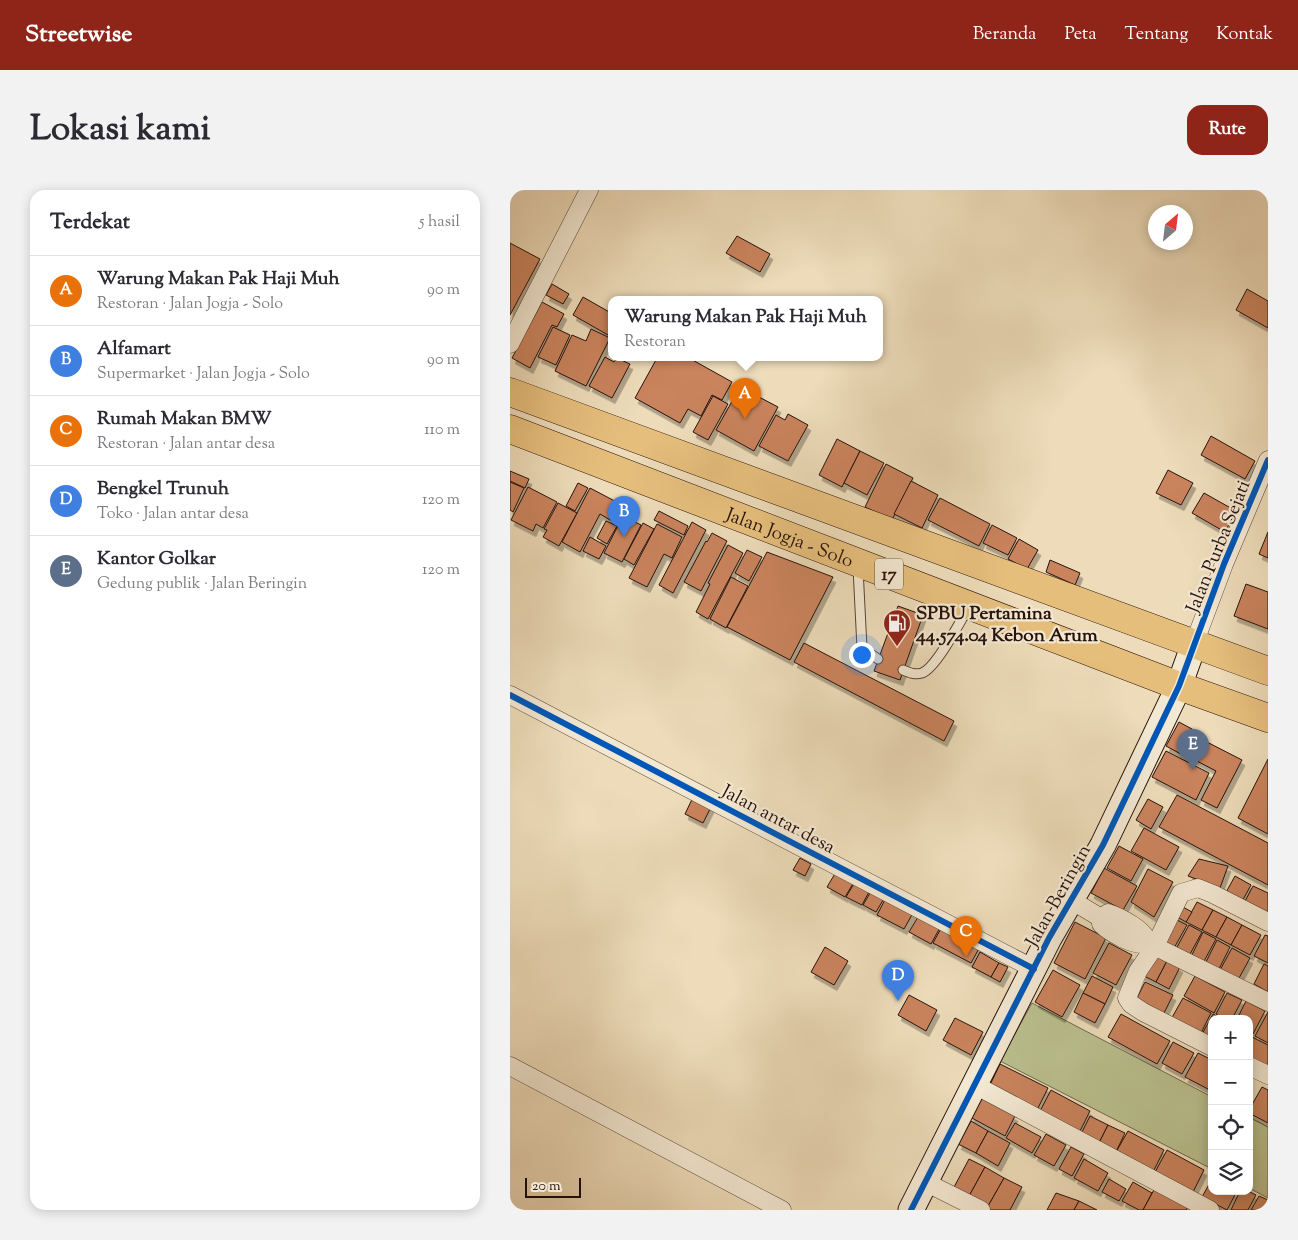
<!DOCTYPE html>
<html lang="id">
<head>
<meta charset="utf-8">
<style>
	body { margin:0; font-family:"Sorts Mill Goudy",serif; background:#f2f2f3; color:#2b2b33 }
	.controls { position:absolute; right:15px; bottom:15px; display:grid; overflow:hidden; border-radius:10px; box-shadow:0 2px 12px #0003 }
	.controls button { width:45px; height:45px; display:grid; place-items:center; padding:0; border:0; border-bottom:1px solid #e1e1e2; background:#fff; color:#2b2b33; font:25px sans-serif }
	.compass { position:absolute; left:638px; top:15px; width:45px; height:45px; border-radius:50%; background:#fff; box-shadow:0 2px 12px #0003; rotate:28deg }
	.scale { position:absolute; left:15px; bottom:12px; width:56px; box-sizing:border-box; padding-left:5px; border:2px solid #26120b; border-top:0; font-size:14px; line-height:18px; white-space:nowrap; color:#26120b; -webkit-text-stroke:4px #f3e8d2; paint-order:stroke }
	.you { position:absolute; left:351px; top:464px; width:18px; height:18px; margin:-12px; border:4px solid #fff; border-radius:50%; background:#1a73e8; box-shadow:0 0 0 8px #1a73e833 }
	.badge { display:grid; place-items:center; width:32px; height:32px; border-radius:50%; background:#8f2418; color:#fff; font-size:16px; font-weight:700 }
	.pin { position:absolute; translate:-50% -41px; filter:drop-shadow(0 1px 2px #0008) }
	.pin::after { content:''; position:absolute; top:26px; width:18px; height:15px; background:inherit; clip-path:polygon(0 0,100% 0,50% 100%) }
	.popup { position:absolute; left:98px; top:106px; width:275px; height:65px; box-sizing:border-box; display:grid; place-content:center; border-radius:10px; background:#fff; filter:drop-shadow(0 1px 4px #0005); font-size:16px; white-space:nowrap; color:#7c7c81 }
	.popup b { font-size:19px; color:#2b2b33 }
	.popup::after { content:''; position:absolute; left:50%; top:100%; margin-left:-10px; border:10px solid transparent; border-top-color:#fff }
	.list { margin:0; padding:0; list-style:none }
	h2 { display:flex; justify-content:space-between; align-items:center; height:65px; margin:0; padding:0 20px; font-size:21px }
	h2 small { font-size:16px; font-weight:400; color:#7c7c81 }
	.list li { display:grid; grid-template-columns:32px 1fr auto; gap:15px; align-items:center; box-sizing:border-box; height:70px; padding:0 20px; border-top:1px solid #e1e1e2 }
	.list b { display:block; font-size:19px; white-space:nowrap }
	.list p { margin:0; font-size:16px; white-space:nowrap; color:#7c7c81 }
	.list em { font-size:16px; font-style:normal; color:#7c7c81 }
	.icon { flex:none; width:28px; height:28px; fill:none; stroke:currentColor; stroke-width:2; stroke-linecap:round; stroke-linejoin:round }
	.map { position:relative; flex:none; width:758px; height:1020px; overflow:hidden; border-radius:15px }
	header { display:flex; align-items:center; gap:30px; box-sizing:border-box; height:70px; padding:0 25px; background:#8f2418; color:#fff }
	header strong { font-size:24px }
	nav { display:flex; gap:28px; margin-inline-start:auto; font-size:18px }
	.intro { display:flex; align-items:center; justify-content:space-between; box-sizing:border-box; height:120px; padding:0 30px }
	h1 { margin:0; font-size:35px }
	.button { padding:12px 22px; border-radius:15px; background:#8f2418; color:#fff; font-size:18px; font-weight:700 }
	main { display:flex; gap:30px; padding:0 30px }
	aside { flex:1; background:#fff; border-radius:15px; box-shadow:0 2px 12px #0003 }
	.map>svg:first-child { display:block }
</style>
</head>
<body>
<header>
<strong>Streetwise</strong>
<nav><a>Beranda</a><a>Peta</a><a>Tentang</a><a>Kontak</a></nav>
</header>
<div class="intro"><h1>Lokasi kami</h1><a class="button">Rute</a></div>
<main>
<aside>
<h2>Terdekat<small>5 hasil</small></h2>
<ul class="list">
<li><span class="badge" style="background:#e8710a">A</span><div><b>Warung Makan Pak Haji Muh</b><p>Restoran · Jalan Jogja - Solo</p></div><em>90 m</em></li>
<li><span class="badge" style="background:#3f7fe0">B</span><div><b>Alfamart</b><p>Supermarket · Jalan Jogja - Solo</p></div><em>90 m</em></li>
<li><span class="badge" style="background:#e8710a">C</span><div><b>Rumah Makan BMW</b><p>Restoran · Jalan antar desa</p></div><em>110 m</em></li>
<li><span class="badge" style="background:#3f7fe0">D</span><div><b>Bengkel Trunuh</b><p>Toko · Jalan antar desa</p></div><em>120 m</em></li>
<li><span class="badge" style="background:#5c6f8a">E</span><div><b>Kantor Golkar</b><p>Gedung publik · Jalan Beringin</p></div><em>120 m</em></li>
</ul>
</aside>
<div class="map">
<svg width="758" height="1020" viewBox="0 0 758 1020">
	<defs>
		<filter id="shadow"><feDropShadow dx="3" dy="5.5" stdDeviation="0" flood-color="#0004"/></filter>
	</defs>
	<rect width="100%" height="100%" fill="#eddbb9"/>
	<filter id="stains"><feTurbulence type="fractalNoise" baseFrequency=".004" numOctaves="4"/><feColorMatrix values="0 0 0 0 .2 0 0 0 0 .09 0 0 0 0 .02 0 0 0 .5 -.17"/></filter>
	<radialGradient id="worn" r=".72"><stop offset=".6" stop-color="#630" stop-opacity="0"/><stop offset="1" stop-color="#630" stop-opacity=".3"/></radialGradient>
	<g fill="#bac08e" stroke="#70694c">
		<polygon points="522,813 702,907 702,979 490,871"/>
		<polygon points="739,927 758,937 758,1008 739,998"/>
	</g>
	<g fill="#c9835d" stroke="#26120b" filter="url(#shadow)">
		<polygon points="227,46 260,64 250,82 216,63"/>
		<polygon points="0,53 30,69 0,125"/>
		<polygon points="42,94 59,104 53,114 36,105"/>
		<polygon points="737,99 758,111 758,138 726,120"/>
		<polygon points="73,107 101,123 101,139 98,145 63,125"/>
		<polygon points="32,112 54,124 47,137 42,135 20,178 2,168"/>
		<polygon points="43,137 60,145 46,175 28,167"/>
		<polygon points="81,139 100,148 76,196 45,181 62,145 76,151"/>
		<polygon points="95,167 104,172 107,168 120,174 102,208 79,196"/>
		<polygon points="147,168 179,168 222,192 212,210 202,205 191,226 178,219 170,233 125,208"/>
		<polygon points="230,197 268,217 244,261 206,240"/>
		<polygon points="203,206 218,214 198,250 183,242"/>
		<polygon points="278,224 298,235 278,271 249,256 266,225 275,230"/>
		<polygon points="701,246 745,271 735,289 691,265"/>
		<polygon points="327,249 350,261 332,297 309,285"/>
		<polygon points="350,261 374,273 357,305 334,293"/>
		<polygon points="376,274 403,288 382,330 355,317"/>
		<polygon points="658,280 683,293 671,315 646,303"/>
		<polygon points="0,281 19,289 15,298 0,291"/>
		<polygon points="401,291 428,305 412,338 384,324"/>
		<polygon points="0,292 14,298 3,322 0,320"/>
		<polygon points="68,293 78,298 65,321 56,316"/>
		<polygon points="18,297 47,312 33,338 26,334 23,341 1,330"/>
		<polygon points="80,298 116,317 107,334 90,324 70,362 52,352"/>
		<polygon points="694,303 726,321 715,342 682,323"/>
		<polygon points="430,308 480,334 469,356 418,330"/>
		<polygon points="48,313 67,323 49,356 33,347 37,340 34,339"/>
		<polygon points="149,321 178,336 174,345 144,330"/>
		<polygon points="113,326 131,335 112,372 94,363"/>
		<polygon points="96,331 107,336 97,354 87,348"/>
		<polygon points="182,332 196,340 163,403 149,395"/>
		<polygon points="133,333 144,339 124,375 114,369"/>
		<polygon points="147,334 172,347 162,368 154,364 137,397 119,388"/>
		<polygon points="482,335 507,348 498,365 473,353"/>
		<polygon points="758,342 758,368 749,364"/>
		<polygon points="202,343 217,351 191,401 174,392 196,351 197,352"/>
		<polygon points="80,347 96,356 89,369 73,361"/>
		<polygon points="509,349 528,360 517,379 498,369"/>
		<polygon points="218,355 233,363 198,429 186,422 200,394 198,393"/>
		<polygon points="237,360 252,367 239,391 225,383"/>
		<polygon points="257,362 323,387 280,470 217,437"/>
		<polygon points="540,370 570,383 565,395 536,382"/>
		<polygon points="221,387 238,396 216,438 200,429"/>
		<polygon points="736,394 758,402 758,439 724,426"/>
		<polygon points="388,416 413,425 390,490 364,481"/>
		<polygon points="294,453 444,531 434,551 284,472"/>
		<polygon points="669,532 693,545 680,569 656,556"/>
		<polygon points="693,550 732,570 707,618 691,610 706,581 683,569"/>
		<polygon points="656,561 699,583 686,610 642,587"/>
		<polygon points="758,569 758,644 728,628"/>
		<polygon points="185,603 203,613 193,633 175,624"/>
		<polygon points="667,605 758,653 758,695 649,637"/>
		<polygon points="638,609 653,617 641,639 626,630"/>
		<polygon points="634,638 669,657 656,680 621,661"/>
		<polygon points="609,656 633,669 621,691 597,678"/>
		<polygon points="290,668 301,674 295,686 283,680"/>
		<polygon points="689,669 718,676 710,698 678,686"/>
		<polygon points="594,678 627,696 613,720 581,703"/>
		<polygon points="638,679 663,692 644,727 621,712"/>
		<polygon points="326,682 344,692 335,707 317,697"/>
		<polygon points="725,686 741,695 730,715 714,706"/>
		<polygon points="345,692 360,700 352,715 336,707"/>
		<polygon points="743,696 758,703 758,730 732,717"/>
		<polygon points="363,698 376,705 366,722 353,715"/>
		<polygon points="377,706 404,721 394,739 367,725"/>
		<polygon points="687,712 703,720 692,740 676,732"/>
		<polygon points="671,716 682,722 676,732 665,726"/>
		<polygon points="703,720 717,727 706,747 692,740"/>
		<polygon points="411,722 432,734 421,754 399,742"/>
		<polygon points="717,727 732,735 721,755 706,747"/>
		<polygon points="663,728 677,735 664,758 651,751"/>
		<polygon points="565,732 596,748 575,789 544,773"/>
		<polygon points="434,733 472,753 461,773 423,753"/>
		<polygon points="679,735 692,742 679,766 666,759"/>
		<polygon points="732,735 751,745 740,765 721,755"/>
		<polygon points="693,742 706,749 693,773 681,767"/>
		<polygon points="755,745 758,746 758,773 744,766"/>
		<polygon points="707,750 720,757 708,781 695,774"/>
		<polygon points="599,753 622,765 606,795 583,783"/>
		<polygon points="315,757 338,771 324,795 301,782"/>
		<polygon points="722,758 740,768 728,790 710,780"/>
		<polygon points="470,762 489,773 481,787 462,777"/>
		<polygon points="643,763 657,771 646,792 632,785"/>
		<polygon points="657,771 670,777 659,799 646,792"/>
		<polygon points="489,773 498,777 490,792 481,787"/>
		<polygon points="754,774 758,776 758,802 744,794"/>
		<polygon points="543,780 570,795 552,827 525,812"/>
		<polygon points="582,786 603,797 595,814 573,803"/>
		<polygon points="685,786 715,802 704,823 674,806"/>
		<polygon points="635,792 663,805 652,827 624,814"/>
		<polygon points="573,803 595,814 585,833 564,822"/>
		<polygon points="717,803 732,810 722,829 715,829 706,824"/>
		<polygon points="399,805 427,820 416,841 388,825"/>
		<polygon points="673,808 701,823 689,847 660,831"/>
		<polygon points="736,811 755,821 743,844 739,842 739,829 727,829"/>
		<polygon points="758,822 758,853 745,846"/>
		<polygon points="611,824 660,851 647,874 598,847"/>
		<polygon points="703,824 712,829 702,829 702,851 691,846"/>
		<polygon points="445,828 473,842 461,865 433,850"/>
		<polygon points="742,847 758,855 758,881 739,874 739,852"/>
		<polygon points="663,852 684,863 672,884 652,873"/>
		<polygon points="688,863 702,870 702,892 698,899 675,887"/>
		<polygon points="490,874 538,898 527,920 479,897"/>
		<polygon points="752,897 758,900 758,933 739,923 739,920"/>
		<polygon points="541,900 580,921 568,945 528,925"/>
		<polygon points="470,907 505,926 495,946 460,927"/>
		<polygon points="580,926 598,935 587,957 569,948"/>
		<polygon points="461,931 478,941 466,963 448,954"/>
		<polygon points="505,933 531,947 522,963 496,948"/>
		<polygon points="598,935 615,943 604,966 587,957"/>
		<polygon points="478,941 500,953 488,976 466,963"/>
		<polygon points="618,941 654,960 643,982 606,962"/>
		<polygon points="536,944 556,955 544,976 524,965"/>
		<polygon points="561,957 574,964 562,986 549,979"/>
		<polygon points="657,960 694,980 682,1004 644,984"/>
		<polygon points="459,969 475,977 458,1008 443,999"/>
		<polygon points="574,969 598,983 588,1001 564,988"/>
		<polygon points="475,977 494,988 477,1018 458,1008"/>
		<polygon points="494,988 512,997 500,1020 480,1020 477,1018"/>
		<polygon points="599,989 616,999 609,1011 592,1002"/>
		<polygon points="702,989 702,1001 727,1001 717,1020 692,1007"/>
		<polygon points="623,992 642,1003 633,1020 629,1020 612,1011"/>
		<polygon points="646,996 679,1015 676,1020 633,1020"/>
		<polygon points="730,1001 738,1001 746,1005 738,1020 721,1020"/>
		<polygon points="546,1003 569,1011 564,1020 537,1020"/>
		<polygon points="749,1006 758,1010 758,1020 741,1020"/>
		<polygon points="569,1011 587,1020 564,1020"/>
	</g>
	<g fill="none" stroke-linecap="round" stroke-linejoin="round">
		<g stroke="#584436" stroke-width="11">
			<g id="lane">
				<polyline points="348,378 352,458 368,469"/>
				<path d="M393 480C400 483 405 485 412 483 426 478 450 432 458 418"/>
			</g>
		</g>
		<g stroke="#584436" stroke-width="19">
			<g id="street">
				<polyline points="0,154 79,0"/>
				<polyline points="684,454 714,374 758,270"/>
				<polyline points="0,505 524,779"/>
				<polyline points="561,710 591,728"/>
				<path d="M591 728 598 723C610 727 636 740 638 753L758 812"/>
				<path d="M591 728V734C600 743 626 758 638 753"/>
				<polyline points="702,857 633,822 621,814 617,808 628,781 645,756 671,703 688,698 703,704 758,732"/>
				<polyline points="0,876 272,1020"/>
				<polyline points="739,876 758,885"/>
				<polyline points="465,895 700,1020"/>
				<polyline points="415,992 471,1020"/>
			</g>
		</g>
		<g stroke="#26120b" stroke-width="27">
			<polyline id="secondary" points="401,1020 539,748 593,655 669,496 684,454"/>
		</g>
		<g stroke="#26120b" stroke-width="29">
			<g id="highway">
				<polyline points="0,202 758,481"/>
				<path id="s1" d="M0 239 669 496 758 528"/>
			</g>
		</g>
		<use href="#lane" stroke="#f3e8d2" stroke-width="9"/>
		<use href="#street" stroke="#f3e8d2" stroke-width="18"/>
		<use href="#secondary" stroke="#f3e8d2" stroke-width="25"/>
		<use href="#highway" stroke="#e6be7c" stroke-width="28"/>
		<g stroke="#f3e8d2" stroke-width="9">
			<g id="cycleway">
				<polyline points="0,505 524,779"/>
				<polyline points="401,1020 539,748 593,655 669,496 714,374 758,270"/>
			</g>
		</g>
		<use href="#cycleway" stroke="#0057b8" stroke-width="6"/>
	</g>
	<defs>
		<g id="fuel-pin" transform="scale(1.4375)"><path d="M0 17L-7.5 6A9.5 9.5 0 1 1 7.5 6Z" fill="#8f2418" stroke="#f3e8d2"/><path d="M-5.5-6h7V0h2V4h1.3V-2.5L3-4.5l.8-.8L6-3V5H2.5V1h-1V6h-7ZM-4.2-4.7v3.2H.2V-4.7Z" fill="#fff"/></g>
	</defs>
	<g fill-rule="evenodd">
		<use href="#fuel-pin" x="387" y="433"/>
	</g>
	<g text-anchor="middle" stroke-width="4.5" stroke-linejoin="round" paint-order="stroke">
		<rect fill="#f3e8d2" stroke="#645247" stroke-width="1" x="365" y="368.5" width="28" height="31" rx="4"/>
		<g font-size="18" font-weight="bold" fill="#26120b">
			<text x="379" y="390">17</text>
		</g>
		<g font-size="19" fill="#26120b" stroke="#f3e8d2">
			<text dy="7" stroke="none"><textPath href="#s1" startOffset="300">Jalan Jogja - Solo</textPath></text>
			<text transform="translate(707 356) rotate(-68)" y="7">Jalan Purba Sejati</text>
			<text transform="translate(269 628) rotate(28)" y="7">Jalan antar desa</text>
			<text transform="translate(547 705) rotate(-61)" y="7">Jalan Beringin</text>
		</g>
		<g font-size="19" font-weight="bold" fill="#26120b" stroke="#f3e8d2" text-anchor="start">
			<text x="406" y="429">SPBU Pertamina<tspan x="406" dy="22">44.574.04 Kebon Arum</tspan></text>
		</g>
	</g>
	<rect width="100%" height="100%" filter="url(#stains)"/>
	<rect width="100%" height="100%" fill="url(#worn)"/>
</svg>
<div class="controls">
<button>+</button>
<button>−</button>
<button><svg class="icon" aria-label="locate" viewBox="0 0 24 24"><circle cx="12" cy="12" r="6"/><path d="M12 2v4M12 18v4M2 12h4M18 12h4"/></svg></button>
<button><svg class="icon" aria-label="layers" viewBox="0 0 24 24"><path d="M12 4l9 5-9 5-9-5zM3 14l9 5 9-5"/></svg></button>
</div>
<svg class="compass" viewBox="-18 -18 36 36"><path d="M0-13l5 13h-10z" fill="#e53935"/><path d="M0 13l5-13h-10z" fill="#7c7c81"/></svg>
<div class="scale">20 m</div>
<div class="you"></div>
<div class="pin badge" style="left:235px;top:229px;background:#e8710a">A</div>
<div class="popup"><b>Warung Makan Pak Haji Muh</b>Restoran</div>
<div class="pin badge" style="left:114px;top:347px;background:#3f7fe0">B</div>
<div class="pin badge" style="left:456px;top:767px;background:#e8710a">C</div>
<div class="pin badge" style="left:388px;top:811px;background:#3f7fe0">D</div>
<div class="pin badge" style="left:683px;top:580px;background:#5c6f8a">E</div>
</div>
</main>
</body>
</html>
